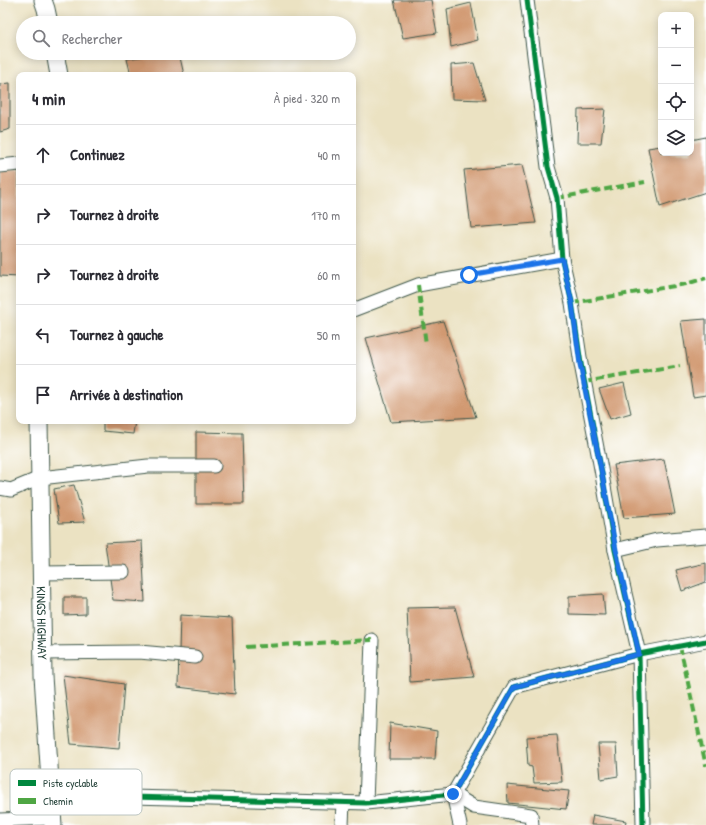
<!DOCTYPE html>
<html lang="fr">
<head>
<meta charset="utf-8">
<style>
	body { margin:0; font-family:"Patrick Hand",sans-serif; background:#f2f2f3; color:#2b2b33 }
	.controls { position:absolute; right:12px; top:12px; display:grid; overflow:hidden; border-radius:8px; box-shadow:0 2px 10px #0003 }
	.controls button { width:36px; height:36px; display:grid; place-items:center; padding:0; border:0; border-bottom:1px solid #e1e1e2; background:#fff; color:#2b2b33; font:20px sans-serif }
	.stop { position:absolute; width:12px; height:12px; margin:-9px; border:3px solid #1a73e8; border-radius:50%; background:#fff }
	.stop.end { background:#1a73e8; border-color:#fff; box-shadow:0 1px 4px #0008 }
	.list { margin:0; padding:0; list-style:none }
	h2 { display:flex; justify-content:space-between; align-items:center; height:52px; margin:0; padding:0 16px; font-size:17px }
	h2 small { font-size:13px; font-weight:400; color:#7c7c81 }
	.list li { display:grid; grid-template-columns:26px 1fr auto; gap:12px; align-items:center; box-sizing:border-box; height:60px; padding:0 16px; border-top:1px solid #e1e1e2 }
	.list b { display:block; font-size:15px; white-space:nowrap }
	.list em { font-size:13px; font-style:normal; color:#7c7c81 }
	.icon { flex:none; width:22px; height:22px; fill:none; stroke:currentColor; stroke-width:2; stroke-linecap:round; stroke-linejoin:round }
	.map { position:relative; flex:none; width:706px; height:825px; overflow:hidden }
	.search { position:absolute; background:#fff; box-shadow:0 2px 10px #0003; left:16px; top:16px; width:340px; height:44px; display:flex; align-items:center; gap:10px; box-sizing:border-box; padding:0 14px; border-radius:22px; color:#7c7c81; font-size:15px }
	.panel { position:absolute; background:#fff; box-shadow:0 2px 10px #0003; left:16px; top:72px; width:340px; height:352px; border-radius:8px }
	.map>svg:first-child { display:block }
</style>
</head>
<body>
<div class="map">
<svg width="706" height="825" viewBox="0 0 706 825">
	<rect width="100%" height="100%" fill="#fff"/>
	<filter id="ink" filterUnits="userSpaceOnUse"><feTurbulence type="fractalNoise" baseFrequency=".025" numOctaves="2"/><feDisplacementMap in="SourceGraphic" scale="8" xChannelSelector="R" yChannelSelector="G"/><feConvolveMatrix kernelMatrix="1 2 1 2 8 2 1 2 1" color-interpolation-filters="sRGB"/></filter>
	<filter id="wash" filterUnits="userSpaceOnUse"><feTurbulence type="fractalNoise" baseFrequency=".012" numOctaves="4" result="noise"/><feDisplacementMap in="SourceGraphic" scale="16" xChannelSelector="R" yChannelSelector="G"/><feGaussianBlur stdDeviation="0.9" result="paint"/><feColorMatrix in="noise" values="0 0 0 0 0 0 0 0 0 0 0 0 0 0 0 0 0 1.4 0 .05"/><feComposite in="paint" operator="in"/></filter>
	<g filter="url(#wash)">
		<rect width="100%" height="100%" fill="#ebe2c2"/>
		<g id="blocks">
			<g fill="#d19971">
				<polygon points="394,0 431,0 437,33 403,38"/>
				<polygon points="471,3 478,40 451,47 447,9"/>
				<polygon points="165,53 179,53 184,75 131,75 127,59"/>
				<polygon points="474,63 485,100 452,99 451,65"/>
				<polygon points="10,83 10,129 0,132 0,84"/>
				<polygon points="605,109 601,143 577,143 578,110"/>
				<polygon points="706,137 706,192 660,207 648,148 661,146 661,153 691,153 691,140"/>
				<polygon points="522,165 536,223 471,228 464,170"/>
				<polygon points="19,171 19,277 0,276 0,172"/>
				<polygon points="706,319 706,395 693,397 681,321"/>
				<polygon points="443,321 476,417 391,422 366,338"/>
				<polygon points="624,383 631,413 610,419 599,389"/>
				<polygon points="103,421 135,421 133,434 103,431"/>
				<polygon points="196,432 242,433 244,504 196,504"/>
				<polygon points="664,459 675,514 624,518 614,465"/>
				<polygon points="74,485 85,522 59,523 54,489"/>
				<polygon points="142,541 145,602 113,600 105,543"/>
				<polygon points="706,563 706,582 682,591 676,570"/>
				<polygon points="603,594 605,615 569,614 569,596"/>
				<polygon points="64,597 86,597 86,614 64,615"/>
				<polygon points="455,607 474,677 410,682 407,608"/>
				<polygon points="180,615 232,618 235,694 178,687"/>
				<polygon points="63,675 124,684 119,748 71,744"/>
				<polygon points="390,723 437,731 435,759 389,759"/>
				<polygon points="557,735 562,782 534,783 532,767 528,766 526,737"/>
				<polygon points="598,744 616,744 618,776 601,779"/>
				<polygon points="507,785 569,791 566,809 508,803"/>
				<polygon points="593,815 626,821 625,825 591,825"/>
			</g>
		</g>
	</g>
	<g filter="url(#ink)">
		<use href="#blocks" fill-opacity="0" stroke="#3e5649" stroke-width="1"/>
		<g fill="none" stroke-linecap="round" stroke-linejoin="round">
			<g stroke="#3e5649" stroke-width="15">
				<g id="minor">
					<polyline points="527,0 548,167 557,198 562,259 572,303 581,364 601,469 615,550 639,654 643,825"/>
					<polyline points="0,166 19,164"/>
					<polyline points="353,310 418,285 562,259"/>
					<polyline points="0,488 11,490 40,478 148,466 214,466"/>
					<polyline points="615,550 657,540 706,536"/>
					<polyline points="41,573 123,572"/>
					<polyline points="42,653 139,652 195,657"/>
					<polyline points="453,794 474,807 531,815 532,825"/>
					<polyline points="453,794 460,825"/>
					<polyline points="51,795 366,803 453,794 514,687 639,654 706,641"/>
					<polyline points="366,803 372,640"/>
					<polyline points="0,820 52,818"/>
					<polyline points="342,825 343,802"/>
				</g>
			</g>
			<g stroke="#3e5649" stroke-width="19">
				<g id="tertiary">
					<polyline points="43,0 46,9 49,23"/>
					<polyline points="55,53 59,75"/>
					<path id="s1" d="M39 421 43 676 53 825"/>
				</g>
			</g>
			<use href="#minor" stroke="#fff" stroke-width="13"/>
			<use href="#tertiary" stroke="#fff" stroke-width="17"/>
			<g stroke="#4fa644" stroke-width="4" stroke-dasharray="8 4" stroke-linecap="butt">
				<polyline points="557,198 645,182"/>
				<polyline points="418,285 426,344"/>
				<polyline points="572,303 686,284 706,278"/>
				<polyline points="584,382 680,366"/>
				<polyline points="680,646 706,766"/>
				<polyline points="246,647 372,640"/>
			</g>
			<g stroke="#fff" stroke-width="8">
				<g id="cycleway">
					<polyline points="527,0 548,167 557,198 562,259 572,303 581,364 601,469 615,550 639,654 643,825"/>
					<polyline points="51,795 366,803 453,794 514,687 639,654 706,641"/>
				</g>
			</g>
			<use href="#cycleway" stroke="#00873e" stroke-width="5"/>
		</g>
	</g>
	<g fill="none" stroke-linecap="round" stroke-linejoin="round" filter="url(#ink)">
		<polyline stroke="#1a73e8" stroke-width="5" points="453,794 514,687 639,654 616,550 601,469 580,364 572,303 562,259 469,275"/>
	</g>
	<g text-anchor="middle" stroke-width="3" stroke-linejoin="round" paint-order="stroke">
		<g font-size="13" fill="#1f3d34" stroke="#fff">
			<text dy="5" stroke="none"><textPath href="#s1" startOffset="202">KINGS HIGHWAY</textPath></text>
		</g>
	</g>
	<rect x="10" y="769" width="132" height="46" rx="6" fill="#fff" stroke="#bcc5c2" stroke-width="1"/>
	<rect x="18" y="780" width="18" height="6" fill="#00873e"/>
	<rect x="18" y="798" width="18" height="6" fill="#4fa644"/>
	<g font-size="11" fill="#1f3d34">
		<text x="43" y="787">Piste cyclable</text>
		<text x="43" y="805">Chemin</text>
	</g>
</svg>
<div class="controls">
<button>+</button>
<button>−</button>
<button><svg class="icon" aria-label="locate" viewBox="0 0 24 24"><circle cx="12" cy="12" r="6"/><path d="M12 2v4M12 18v4M2 12h4M18 12h4"/></svg></button>
<button><svg class="icon" aria-label="layers" viewBox="0 0 24 24"><path d="M12 4l9 5-9 5-9-5zM3 14l9 5 9-5"/></svg></button>
</div>
<div class="stop" style="left:469px;top:275px"></div>
<div class="stop end" style="left:453px;top:794px"></div>
<div class="search"><svg class="icon" aria-label="search" viewBox="0 0 24 24"><circle cx="10" cy="10" r="6"/><path d="M15 15l6 6"/></svg>Rechercher</div>
<section class="panel">
<h2>4 min<small>À pied · 320 m</small></h2>
<ul class="list">
<li><svg class="icon" aria-label="ahead" viewBox="0 0 24 24"><path d="M12 20V5M6 11l6-6 6 6"/></svg><div><b>Continuez</b></div><em>40 m</em></li>
<li><svg class="icon" aria-label="right" viewBox="0 0 24 24"><path d="M7 20v-9h11M14 6l5 5-5 5"/></svg><div><b>Tournez à droite</b></div><em>170 m</em></li>
<li><svg class="icon" aria-label="right" viewBox="0 0 24 24"><path d="M7 20v-9h11M14 6l5 5-5 5"/></svg><div><b>Tournez à droite</b></div><em>60 m</em></li>
<li><svg class="icon" aria-label="left" viewBox="0 0 24 24"><path d="M17 20v-9H6M10 6l-5 5 5 5"/></svg><div><b>Tournez à gauche</b></div><em>50 m</em></li>
<li><svg class="icon" aria-label="arrive" viewBox="0 0 24 24"><path d="M6 21V4h12l-3 4 3 4H6"/></svg><div><b>Arrivée à destination</b></div></li>
</ul>
</section>
</div>
</body>
</html>
